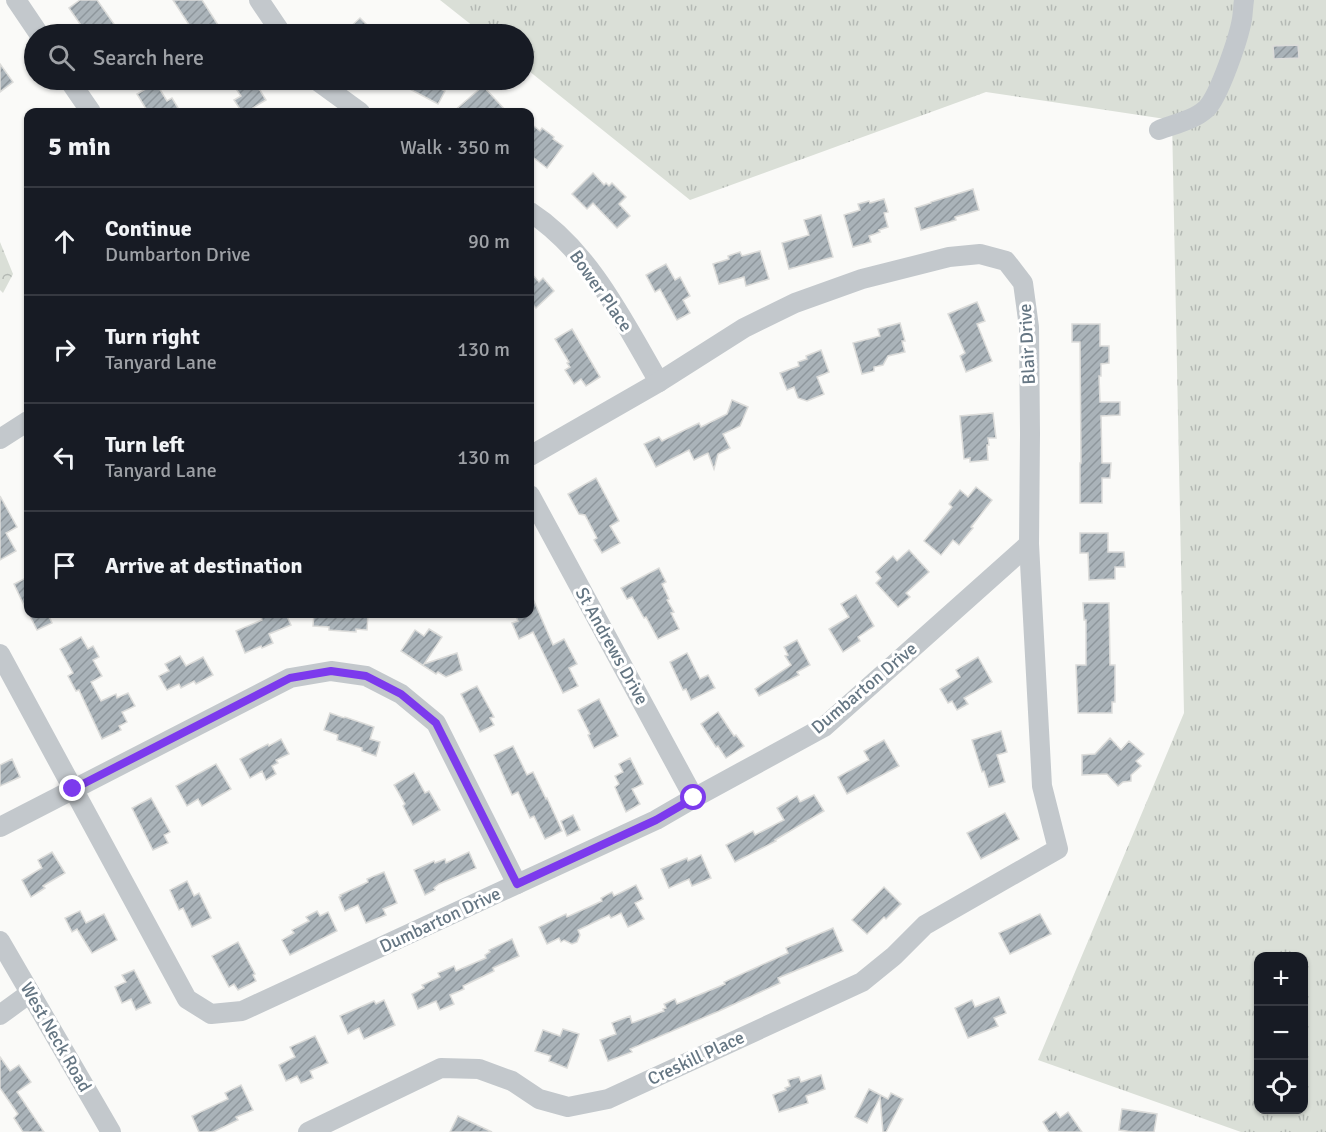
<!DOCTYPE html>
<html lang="en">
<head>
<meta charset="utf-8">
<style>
	body { margin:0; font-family:Signika,sans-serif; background:#20242c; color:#f1f3f6 }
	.controls { position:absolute; right:18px; bottom:18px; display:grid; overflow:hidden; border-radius:12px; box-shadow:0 2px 4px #0004 }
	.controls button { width:54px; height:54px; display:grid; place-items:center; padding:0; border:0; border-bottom:2px solid #363941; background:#171b24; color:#f1f3f6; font:30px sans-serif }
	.stop { position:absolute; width:18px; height:18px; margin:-14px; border:4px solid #7c3aed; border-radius:50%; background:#fff }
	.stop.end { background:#7c3aed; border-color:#fff; box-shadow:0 2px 6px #0008 }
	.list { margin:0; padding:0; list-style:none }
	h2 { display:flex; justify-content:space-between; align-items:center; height:78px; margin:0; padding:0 24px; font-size:26px }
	h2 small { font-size:20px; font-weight:400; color:#9ea1a6 }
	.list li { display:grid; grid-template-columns:39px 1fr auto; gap:18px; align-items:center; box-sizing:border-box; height:108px; padding:0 24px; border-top:2px solid #363941 }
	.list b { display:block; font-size:22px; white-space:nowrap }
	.list p { margin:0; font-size:20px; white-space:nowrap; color:#9ea1a6 }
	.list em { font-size:20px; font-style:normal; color:#9ea1a6 }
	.icon { flex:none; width:33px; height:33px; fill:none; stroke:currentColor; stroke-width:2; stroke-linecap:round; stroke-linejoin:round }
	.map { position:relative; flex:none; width:1326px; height:1132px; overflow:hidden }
	.search { position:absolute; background:#171b24; box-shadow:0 2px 4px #0004; left:24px; top:24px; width:510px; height:66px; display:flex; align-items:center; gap:15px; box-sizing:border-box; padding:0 21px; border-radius:33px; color:#9ea1a6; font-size:22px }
	.panel { position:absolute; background:#171b24; box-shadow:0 2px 4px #0004; left:24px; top:108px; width:510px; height:510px; border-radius:12px }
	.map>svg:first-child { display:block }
</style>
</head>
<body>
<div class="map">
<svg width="1326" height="1132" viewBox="0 0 1326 1132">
	<defs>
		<pattern id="grass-tufts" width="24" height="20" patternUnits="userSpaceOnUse" patternTransform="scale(1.5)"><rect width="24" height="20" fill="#dadfd7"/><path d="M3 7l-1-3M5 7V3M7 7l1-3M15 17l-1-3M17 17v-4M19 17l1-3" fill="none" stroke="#b4b9b4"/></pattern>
		<pattern id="forest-crowns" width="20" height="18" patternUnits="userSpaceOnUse" patternTransform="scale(1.5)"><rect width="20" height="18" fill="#dadfd7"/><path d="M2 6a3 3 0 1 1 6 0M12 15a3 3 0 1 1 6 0" fill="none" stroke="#b4b9b4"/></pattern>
		<pattern id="building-hatch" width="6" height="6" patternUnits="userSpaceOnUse" patternTransform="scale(1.5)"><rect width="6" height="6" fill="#aab3b9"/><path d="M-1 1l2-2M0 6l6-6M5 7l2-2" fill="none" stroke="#8e969c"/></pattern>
	</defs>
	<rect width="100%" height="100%" fill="#fafaf8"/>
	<path fill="url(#grass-tufts)" fill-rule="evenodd" d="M440 0H1326V1132H1241L1038 1060 1184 713 1172 120 986 92 690 200 524 67V34H483ZM1258 956H1304V1110H1258Z"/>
	<polygon fill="url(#forest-crowns)" points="0,242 13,274 3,293 0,290"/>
	<g fill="url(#building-hatch)" stroke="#dcdcda" stroke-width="1.5">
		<polygon points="80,0 97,0 121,34 87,34 69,8"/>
		<polygon points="173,0 202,0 218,25 203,34 177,34 190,26"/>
		<polygon points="360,18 376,34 343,34"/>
		<polygon points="1298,45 1299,58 1274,59 1273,46"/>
		<polygon points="0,64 13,82 0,92"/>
		<polygon points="230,80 270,80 258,87 266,100 246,112 242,112 234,100 241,96"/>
		<polygon points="393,80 424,80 445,91 438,104"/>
		<polygon points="156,83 167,101 172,98 178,108 172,111 173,112 147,112 148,112 137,94"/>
		<polygon points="483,86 507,112 453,112"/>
		<polygon points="530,123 540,131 542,128 554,137 553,139 563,146 547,168 530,155"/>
		<polygon points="593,173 604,185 606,183 609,186 612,183 626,197 619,204 630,216 617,228 593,203 587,209 572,194"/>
		<polygon points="973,189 979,210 955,217 956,220 921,230 915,208 931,203 931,202"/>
		<polygon points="884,199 888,212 884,213 888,227 879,230 880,232 869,236 871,242 853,247 844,215 860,210 858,204 869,201 870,203"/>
		<polygon points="821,215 833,257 789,269 782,243 809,235 804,220"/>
		<polygon points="760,251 769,279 746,286 744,277 719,284 713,264 729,259 728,256 740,252 742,256"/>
		<polygon points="666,264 675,280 680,277 690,296 683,300 690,313 677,320 660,289 655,292 646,275"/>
		<polygon points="530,272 539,282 543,278 554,291 536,308 530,302"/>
		<polygon points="977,302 985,321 977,324 992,361 966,372 960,356 965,353 948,314"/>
		<polygon points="900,323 905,341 902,341 905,352 888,356 883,365 874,367 874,371 862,374 853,343 880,336 878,329"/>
		<polygon points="1072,324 1100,324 1100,346 1109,346 1109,363 1101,364 1101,376 1099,376 1100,402 1120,402 1120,415 1101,416 1102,463 1111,463 1110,478 1102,478 1102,503 1080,503 1080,463 1081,463 1080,342 1072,342"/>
		<polygon points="572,329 600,377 586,386 581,379 574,384 565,370 570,367 567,363 569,362 555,339"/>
		<polygon points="821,350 829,372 817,377 824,394 807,401 798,398 794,387 787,390 780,373 799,366 798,362 807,359 806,356"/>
		<polygon points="732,400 748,407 740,426 723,434 730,448 718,454 714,469 708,453 694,460 689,450 656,467 644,444 659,437 662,441 699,423 701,427 727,414"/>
		<polygon points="993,413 996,438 988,438 989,445 987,445 988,460 970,462 970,458 964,459 960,416"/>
		<polygon points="596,478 619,521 610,526 620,543 602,553 594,540 597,538 585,515 579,514 568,494"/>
		<polygon points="976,487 992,500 971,527 973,528 959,545 953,540 941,555 924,541 952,507 949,504 960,490 968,497"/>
		<polygon points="0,496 17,527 6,533 16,551 0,560"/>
		<polygon points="1080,533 1108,533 1108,552 1124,552 1125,567 1115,567 1115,579 1089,580 1088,553 1080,553"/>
		<polygon points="909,550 929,572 906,593 910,597 898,607 876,583 881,578 876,572 893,556 897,561"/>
		<polygon points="659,568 666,582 662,584 669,599 667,600 674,612 671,613 679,629 658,639 646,617 644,618 632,597 627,599 621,588"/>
		<polygon points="28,577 28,614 14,584"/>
		<polygon points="530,592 553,645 564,639 577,664 569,668 578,686 563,693 533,632 519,639 512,623 518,621 515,614 530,614"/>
		<polygon points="856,595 874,626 858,637 860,641 843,652 829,629 849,617 841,604"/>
		<polygon points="1083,603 1109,603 1110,665 1115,665 1115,702 1112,702 1112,713 1078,713 1076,665 1086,665 1086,620 1084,620"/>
		<polygon points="29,614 48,614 52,623 37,630"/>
		<polygon points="260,614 286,614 291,625 269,634 273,643 262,648 261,646 245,653 236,631 262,620"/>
		<polygon points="314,614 368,614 367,630 356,629 356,632 342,631 329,630 329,627 313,626"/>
		<polygon points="429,629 442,637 424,664 457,653 462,670 446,677 438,672 436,674 401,651 415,630 424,636"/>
		<polygon points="81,637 88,649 93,646 99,657 93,660 102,676 91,682 101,701 116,694 117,698 128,693 135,706 122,712 127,722 119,726 121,730 102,739 79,690 76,691 68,676 73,673 60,649"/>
		<polygon points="797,640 810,665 797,672 799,675 759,696 755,689 791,665 785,656 788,655 784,647"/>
		<polygon points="687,653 700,679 708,675 715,688 691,700 686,689 683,690 670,662"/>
		<polygon points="180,656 186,666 203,657 213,675 196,684 194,681 181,688 179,684 167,690 159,676 169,671 165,664"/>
		<polygon points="978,657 992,682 964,698 968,704 957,710 952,701 948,703 940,689 960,677 956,670"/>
		<polygon points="477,686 494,717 490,718 494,725 480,732 461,694"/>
		<polygon points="599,699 618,736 594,748 588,735 590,734 578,710"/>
		<polygon points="718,712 734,736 736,735 744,746 726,758 718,746 716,747 701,724"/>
		<polygon points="330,713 344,718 345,717 374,727 370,739 380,742 376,756 362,751 362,748 337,740 338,735 324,730"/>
		<polygon points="1001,731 1007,752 997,755 1005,782 989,787 984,771 982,772 972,740"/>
		<polygon points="1110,738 1121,750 1129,741 1144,754 1136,761 1141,766 1131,775 1131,781 1123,782 1118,786 1107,774 1082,775 1082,755 1095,754"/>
		<polygon points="281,739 289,754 276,760 278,763 272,766 276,774 266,780 262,771 250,778 240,759 268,744 269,746"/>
		<polygon points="884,740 899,766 847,794 838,777 869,760 864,751"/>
		<polygon points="513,746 527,775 533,772 546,799 547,798 562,831 545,839 534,816 530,818 518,792 512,795 494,755"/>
		<polygon points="630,758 643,784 632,789 640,804 626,812 615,787 619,784 615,776 623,772 619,764"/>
		<polygon points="12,759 20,777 0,786 0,765"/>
		<polygon points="216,764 231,789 202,806 198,799 187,806 176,786"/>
		<polygon points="414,773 425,793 429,791 440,810 413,825 403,806 405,804 394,785"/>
		<polygon points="814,795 824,811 775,840 776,841 735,862 726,845 753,831 755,835 784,820 777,808 797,796 800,802"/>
		<polygon points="151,798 170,832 164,835 168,843 153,850 132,808"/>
		<polygon points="1005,813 1019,839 981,859 967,833"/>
		<polygon points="573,815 580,830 567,836 561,821"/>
		<polygon points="52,852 65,873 43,886 45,888 31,897 22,880 42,868 38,860"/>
		<polygon points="469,852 476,868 439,884 434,888 435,890 425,895 414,870 434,861 435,863 445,859 446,863"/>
		<polygon points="701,855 711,878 692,886 689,879 669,888 661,869 687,858 688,861"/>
		<polygon points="384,872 397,903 383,909 386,915 366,923 358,905 345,911 339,897 341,896 340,895 368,882 367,879"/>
		<polygon points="187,881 194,896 199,893 211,918 192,927 183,908 179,910 170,890"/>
		<polygon points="636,885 643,899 635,903 644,919 628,927 621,913 611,918 609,915 578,930 580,935 577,942 572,944 564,940 561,942 559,938 547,944 539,927 566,914 567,917 602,901 601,898 612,892 614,896"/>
		<polygon points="884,887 901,904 886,919 884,917 867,934 852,920"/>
		<polygon points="80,911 86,923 104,914 117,940 92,953 77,929 72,932 65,918"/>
		<polygon points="317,911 320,916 328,912 337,931 290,955 282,940 294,933 292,930 309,921 306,917"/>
		<polygon points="1040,914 1051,934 1010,954 999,933"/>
		<polygon points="833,928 843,951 778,978 780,983 719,1011 630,1049 632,1052 608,1061 600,1040 616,1034 612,1023 630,1016 632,1023 664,1011 663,1009 666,1008 664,1004 675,999 677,1004 725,984 724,982 788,953 786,948"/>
		<polygon points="512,939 519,956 493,968 494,971 463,986 464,989 450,995 454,1004 440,1010 436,1001 418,1009 412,994 424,988 422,985 440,977 438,973 454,966 456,971 486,958 485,955 490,952 489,950"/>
		<polygon points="238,942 255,974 253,975 256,981 238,990 234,984 229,987 212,956"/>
		<polygon points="134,970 151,1003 136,1010 131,999 122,1003 115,987 126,982 122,975"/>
		<polygon points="999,997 1006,1013 994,1018 998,1026 968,1038 955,1008 972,1000 975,1007"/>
		<polygon points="384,1000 395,1025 364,1039 359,1028 348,1034 340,1016 374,1001 376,1004"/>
		<polygon points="563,1029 579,1034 567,1068 549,1061 551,1056 535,1051 543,1030 560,1036"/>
		<polygon points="315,1036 328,1063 310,1071 313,1078 301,1083 297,1076 286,1081 279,1065 295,1057 290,1047"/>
		<polygon points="0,1057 10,1071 19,1065 31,1082 17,1092 44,1132 23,1132 14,1118 18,1114 0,1088"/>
		<polygon points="821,1075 825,1089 806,1096 808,1103 779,1112 773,1095 786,1090 785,1088 790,1086 788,1080 799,1077 801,1082"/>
		<polygon points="241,1085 253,1110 236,1117 238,1120 213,1132 199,1132 192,1116 228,1099 225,1093"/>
		<polygon points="869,1089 888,1099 891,1093 903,1099 886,1132 883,1132 880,1097 867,1123 855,1117"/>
		<polygon points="1122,1109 1157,1114 1154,1132 1133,1132 1119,1130"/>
		<polygon points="1056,1112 1060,1118 1068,1112 1082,1132 1049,1132 1043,1122"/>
		<polygon points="458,1116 492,1132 450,1132"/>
	</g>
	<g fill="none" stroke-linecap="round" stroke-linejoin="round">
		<g stroke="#c3c8cc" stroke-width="20">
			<polyline points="16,0 39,34"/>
			<polyline points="259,0 282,34"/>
			<polyline points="69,80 91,112"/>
			<polyline points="316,80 360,112"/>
			<path d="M1159 130C1175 124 1194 120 1206 109 1219 97 1239 37 1242 19 1243 13 1243 6 1244 0"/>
			<path d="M530 212C590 251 624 322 659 382"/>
			<polyline points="0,439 28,421"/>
			<polyline points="530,495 694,798"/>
			<polyline points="0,654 187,999 211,1014 242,1011 656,820 694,798 824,727 1029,544"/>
			<polyline points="0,827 290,678 331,671 366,676 401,694 436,723 517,884"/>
			<polyline points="0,941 111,1132"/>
			<polyline points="0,1015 30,993"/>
			<polyline points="308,1132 441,1068 479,1069 512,1081 539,1099 568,1107 608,1099 862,982 894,956 925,925 1058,849 1042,786 1029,544 1030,434 1029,327 1023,283 1006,261 980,254 949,257 862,279 795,303 744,328 659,382 530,456"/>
		</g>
	</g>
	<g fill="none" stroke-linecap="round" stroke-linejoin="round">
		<polyline stroke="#7c3aed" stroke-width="8" points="73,789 290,678 331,671 366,676 401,694 436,723 517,884 656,820 694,798"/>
	</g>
	<g text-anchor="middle" stroke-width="6" stroke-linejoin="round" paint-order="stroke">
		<g font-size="18" fill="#657683" stroke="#fff">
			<text transform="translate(601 291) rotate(55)" y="6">Bower Place</text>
			<text transform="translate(1027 344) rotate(-93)" y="6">Blair Drive</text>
			<text transform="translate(612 646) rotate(61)" y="6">St Andrews Drive</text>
			<text transform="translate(864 688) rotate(-40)" y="6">Dumbarton Drive</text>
			<text transform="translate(440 920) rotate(-25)" y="6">Dumbarton Drive</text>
			<text transform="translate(56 1037) rotate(60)" y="6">West Neck Road</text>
			<text transform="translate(696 1058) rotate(-25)" y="6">Creskill Place</text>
		</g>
	</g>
</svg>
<div class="controls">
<button>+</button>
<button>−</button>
<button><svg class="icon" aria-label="locate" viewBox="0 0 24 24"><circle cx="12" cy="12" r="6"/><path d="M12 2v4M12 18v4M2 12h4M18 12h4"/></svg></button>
</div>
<div class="stop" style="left:694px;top:798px"></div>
<div class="stop end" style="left:73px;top:789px"></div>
<div class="search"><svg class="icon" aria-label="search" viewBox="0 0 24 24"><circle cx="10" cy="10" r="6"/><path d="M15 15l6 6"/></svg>Search here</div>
<section class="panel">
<h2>5 min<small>Walk · 350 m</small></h2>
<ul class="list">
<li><svg class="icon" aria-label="ahead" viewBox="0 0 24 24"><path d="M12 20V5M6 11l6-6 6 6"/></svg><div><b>Continue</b><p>Dumbarton Drive</p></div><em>90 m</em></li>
<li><svg class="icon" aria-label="right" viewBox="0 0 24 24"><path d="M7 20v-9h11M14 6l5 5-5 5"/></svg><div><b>Turn right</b><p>Tanyard Lane</p></div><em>130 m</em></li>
<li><svg class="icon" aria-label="left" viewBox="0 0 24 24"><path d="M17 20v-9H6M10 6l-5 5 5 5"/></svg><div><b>Turn left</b><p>Tanyard Lane</p></div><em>130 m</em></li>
<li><svg class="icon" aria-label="arrive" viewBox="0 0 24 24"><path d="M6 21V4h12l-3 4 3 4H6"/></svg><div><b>Arrive at destination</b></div></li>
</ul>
</section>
</div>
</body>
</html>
